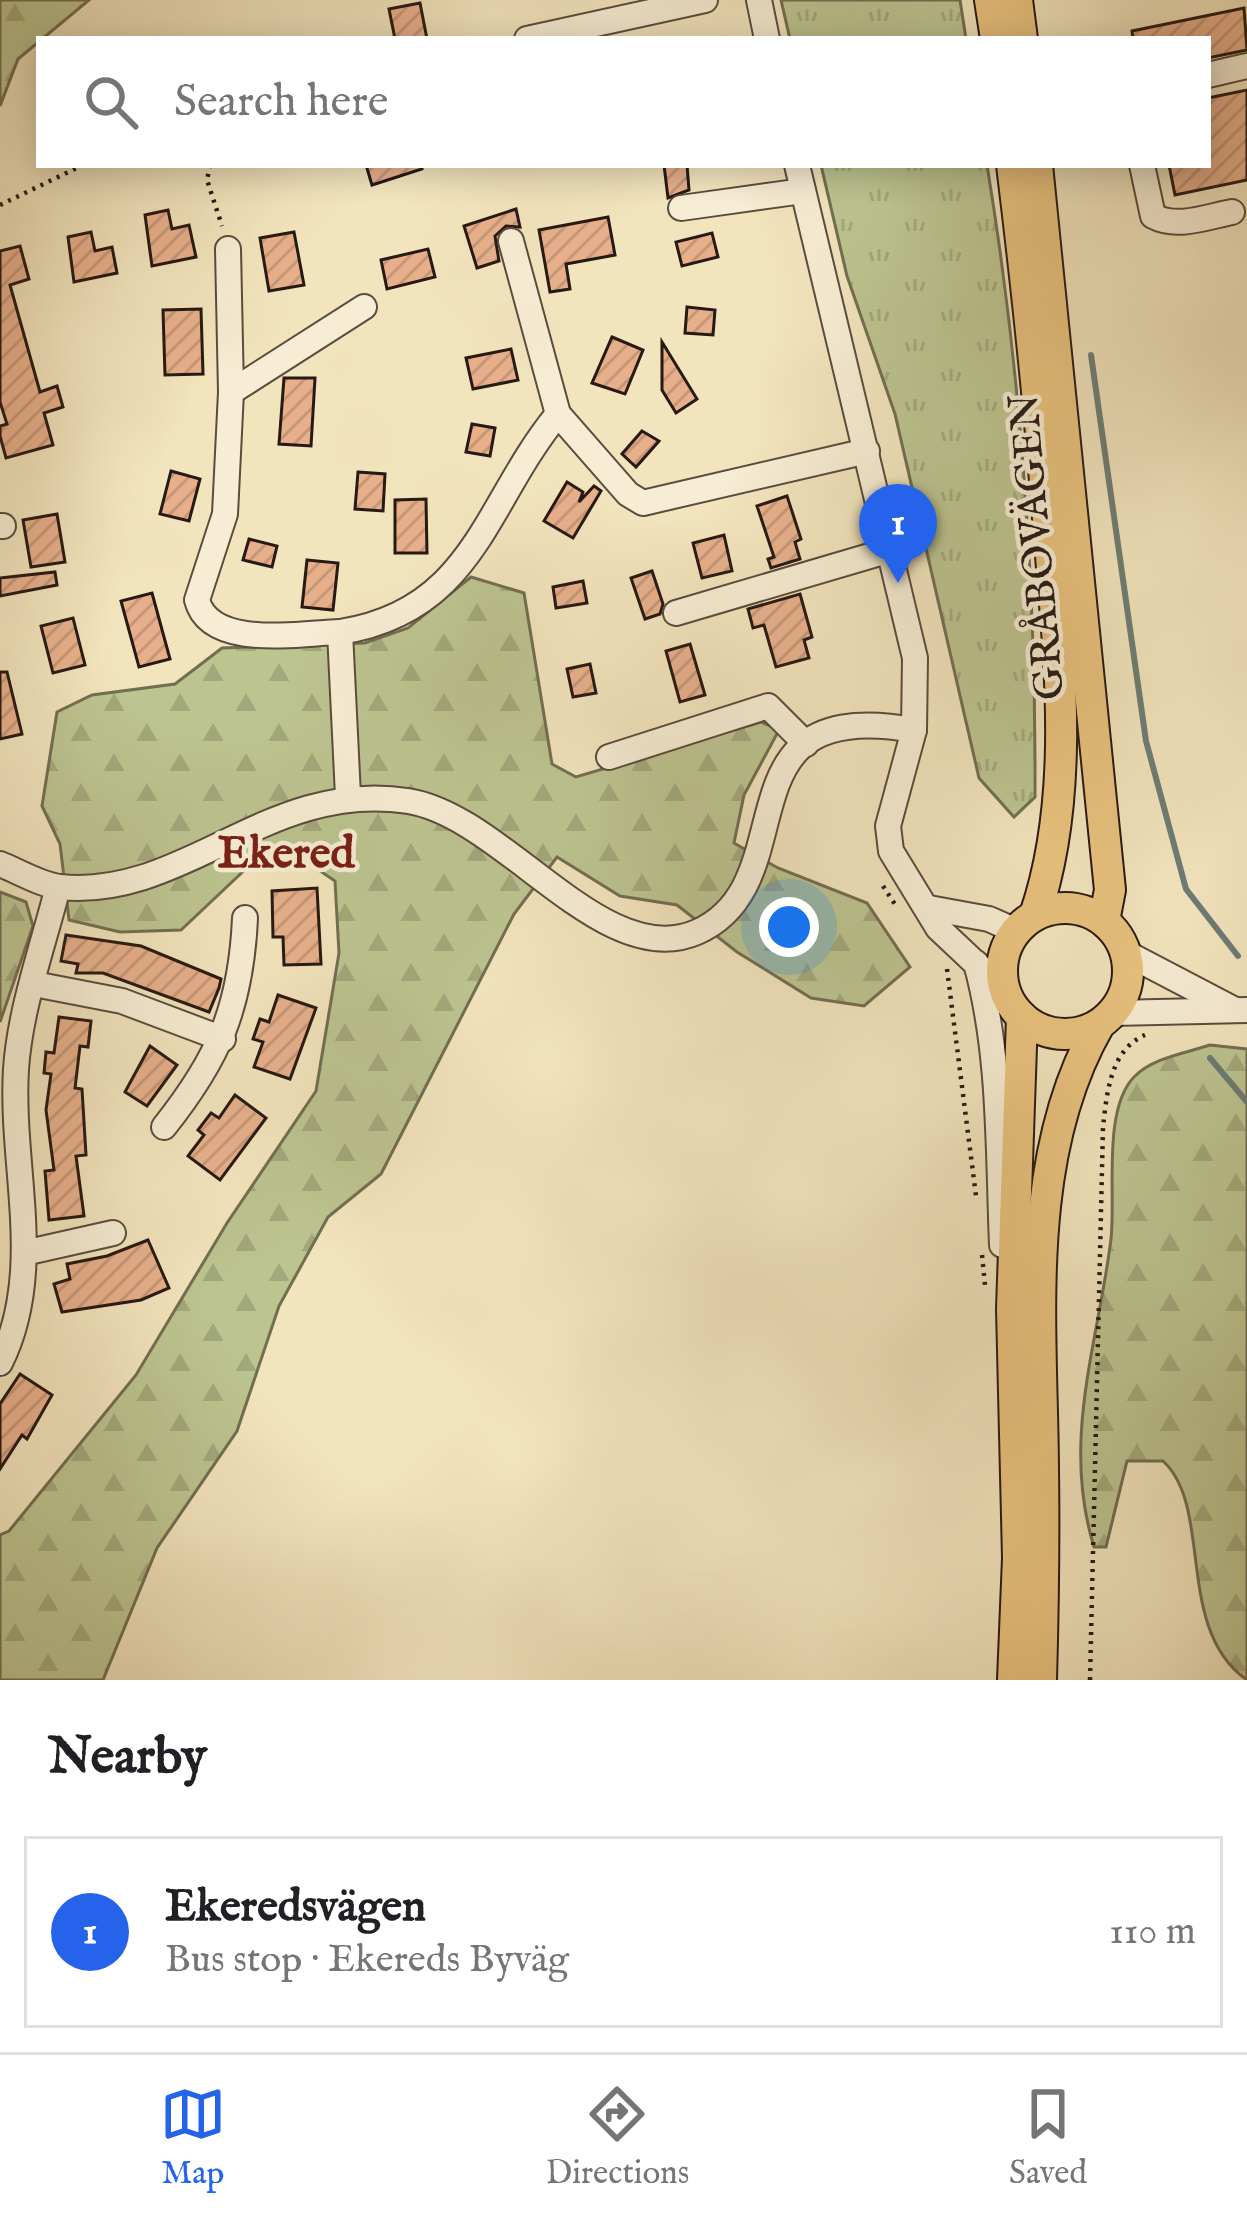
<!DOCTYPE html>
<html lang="en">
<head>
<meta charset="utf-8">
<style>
	body { margin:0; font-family:"IM FELL English",serif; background:#f6f6f6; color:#202124 }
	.you { position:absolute; left:789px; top:927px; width:42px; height:42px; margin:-30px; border:9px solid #fff; border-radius:50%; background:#1a73e8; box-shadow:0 0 0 18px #1a73e833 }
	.badge { display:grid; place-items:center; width:78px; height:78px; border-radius:50%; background:#2563eb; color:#fff; font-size:39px; font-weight:700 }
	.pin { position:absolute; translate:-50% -99px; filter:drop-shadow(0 3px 6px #0008) }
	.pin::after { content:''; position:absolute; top:63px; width:42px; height:36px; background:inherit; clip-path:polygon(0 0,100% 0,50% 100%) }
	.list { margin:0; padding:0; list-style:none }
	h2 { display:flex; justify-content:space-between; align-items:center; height:156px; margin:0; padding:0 48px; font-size:51px }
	h2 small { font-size:39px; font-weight:400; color:#757577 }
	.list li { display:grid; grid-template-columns:78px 1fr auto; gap:36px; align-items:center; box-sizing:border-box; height:192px; margin:0 24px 24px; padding:0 24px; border:3px solid #e0e0e0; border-radius:0px }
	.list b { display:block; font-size:45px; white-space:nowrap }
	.list p { margin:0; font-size:39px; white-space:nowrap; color:#757577 }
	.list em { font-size:39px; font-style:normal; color:#757577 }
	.icon { flex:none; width:66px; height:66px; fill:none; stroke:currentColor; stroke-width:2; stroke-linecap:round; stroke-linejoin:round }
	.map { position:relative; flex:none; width:1247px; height:1680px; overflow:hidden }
	.search { position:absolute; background:#fff; box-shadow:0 6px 30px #0003; left:36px; right:36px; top:36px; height:132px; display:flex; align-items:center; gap:30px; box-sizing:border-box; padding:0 42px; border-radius:0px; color:#757577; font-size:45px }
	.sheet { height:372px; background:#fff }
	nav { display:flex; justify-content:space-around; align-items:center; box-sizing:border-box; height:168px; border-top:3px solid #e0e0e0; background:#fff; font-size:33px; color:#757577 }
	nav a { display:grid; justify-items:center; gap:6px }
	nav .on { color:#2563eb }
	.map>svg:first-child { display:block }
</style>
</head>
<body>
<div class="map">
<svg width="1247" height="1680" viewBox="0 0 1247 1680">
	<defs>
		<pattern id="grass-tufts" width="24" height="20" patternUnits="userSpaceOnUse" patternTransform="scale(3)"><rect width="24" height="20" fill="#bcc490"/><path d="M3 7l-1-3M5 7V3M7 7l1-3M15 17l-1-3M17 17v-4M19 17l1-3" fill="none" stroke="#a2a87b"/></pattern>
		<pattern id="forest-firs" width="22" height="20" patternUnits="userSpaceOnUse" patternTransform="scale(3)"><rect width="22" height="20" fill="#bcc490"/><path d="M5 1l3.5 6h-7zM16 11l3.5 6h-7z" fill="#a2a87b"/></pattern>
		<pattern id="building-hatch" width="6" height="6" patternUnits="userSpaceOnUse" patternTransform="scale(3)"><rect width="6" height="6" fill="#e7b08b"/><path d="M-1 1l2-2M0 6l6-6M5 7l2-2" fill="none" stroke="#c69777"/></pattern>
	</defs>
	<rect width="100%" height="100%" fill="#f2e4bd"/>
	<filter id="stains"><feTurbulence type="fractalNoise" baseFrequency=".00167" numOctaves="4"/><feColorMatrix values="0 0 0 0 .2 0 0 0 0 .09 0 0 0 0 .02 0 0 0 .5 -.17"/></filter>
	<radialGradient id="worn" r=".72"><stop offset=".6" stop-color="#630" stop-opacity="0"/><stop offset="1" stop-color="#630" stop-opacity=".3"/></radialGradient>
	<g fill="url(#grass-tufts)" stroke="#726e52" stroke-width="3">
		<polygon points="781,0 960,0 966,39 790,39"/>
		<path d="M821 165H987C1021 372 1036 587 1035 797L1014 817 979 778 895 414 847 276Z"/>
	</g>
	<g fill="url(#forest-firs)" stroke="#726e52" stroke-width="3">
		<polygon points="0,0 89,0 18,59 0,106"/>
		<polygon points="471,577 524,593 552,764 576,777 761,722 779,730 744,795 734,843 778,868 867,903 910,967 864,1006 811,998 737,952 677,905 620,896 557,857 514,914 381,1174 328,1217 279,1306 237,1431 157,1548 103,1680 0,1680 0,1535 9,1531 136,1375 227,1223 316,1091 339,953 335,881 313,866 250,865 181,930 120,932 69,920 60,844 42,806 57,712 92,695 175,684 222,648 365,643 408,628"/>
		<polygon points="0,892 26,902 33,926 0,1022"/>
		<path d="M1210 1045 1247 1049V1680C1174 1629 1214 1508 1163 1461H1127L1106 1547H1094C1061 1440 1098 1344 1111 1239 1116 1196 1102 1110 1134 1077 1152 1058 1186 1053 1210 1045Z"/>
	</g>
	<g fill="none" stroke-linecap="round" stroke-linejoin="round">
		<g stroke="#6d7c75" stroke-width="6">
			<polyline points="1091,355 1146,741 1186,889 1238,956"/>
			<polyline points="1210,1058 1247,1102"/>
		</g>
	</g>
	<g fill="url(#building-hatch)" stroke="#271913" stroke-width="3">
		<polygon points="420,3 427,39 395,39 389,9"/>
		<polygon points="1244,8 1247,50 1208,58 1208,39 1133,39 1132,31"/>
		<polygon points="1247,90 1247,180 1175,195 1169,165 1208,165 1208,98"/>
		<polygon points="366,165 422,165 422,169 372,185"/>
		<polygon points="664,165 687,165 689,190 668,198"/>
		<polygon points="516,209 520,227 506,226 495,236 499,261 477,268 464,226"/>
		<polygon points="168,210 172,229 189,225 196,257 152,266 145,215"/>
		<polygon points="608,217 615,255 566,264 570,289 550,292 539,230"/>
		<polygon points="91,232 95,251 112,247 117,273 74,282 68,237"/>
		<polygon points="294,232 304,285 269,291 260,238"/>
		<polygon points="712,233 718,257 682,266 676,242"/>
		<polygon points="20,246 29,279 10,285 40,392 57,386 63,407 44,413 53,445 6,458 0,436 0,426 7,424 0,402 0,251"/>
		<polygon points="428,249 435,277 387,289 381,260"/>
		<polygon points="687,307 715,310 713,335 685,333"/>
		<polygon points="201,309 203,374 165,375 163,310"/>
		<polygon points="612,337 643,350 625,394 592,383"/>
		<polygon points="662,342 697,399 676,413 662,390"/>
		<polygon points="511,349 518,380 473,389 466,358"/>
		<polygon points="284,378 315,378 311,446 279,444"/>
		<polygon points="472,424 495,428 490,456 466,452"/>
		<polygon points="642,431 659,441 636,467 622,454"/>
		<polygon points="171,471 200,479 189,521 160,514"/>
		<polygon points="358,472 385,474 383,511 355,509"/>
		<polygon points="567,482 583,492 579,502 594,486 601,491 573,538 544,521"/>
		<polygon points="787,496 801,539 795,542 800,559 771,568 768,559 774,557 757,506"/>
		<polygon points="426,499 427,553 395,553 395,500"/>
		<polygon points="57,514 65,562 31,567 23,520"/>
		<polygon points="724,535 732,571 702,578 693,543"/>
		<polygon points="249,539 277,546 272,567 243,560"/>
		<polygon points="307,560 338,563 333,610 302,607"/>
		<polygon points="652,571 663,604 660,614 645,619 631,578"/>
		<polygon points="55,572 57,585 0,596 0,578"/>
		<polygon points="583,581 587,603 556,608 553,587"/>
		<polygon points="152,593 170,659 139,667 121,601"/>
		<polygon points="800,594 812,637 804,640 809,658 776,667 764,625 753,628 748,609"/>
		<polygon points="73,618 85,665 53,673 41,626"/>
		<polygon points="690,644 705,695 680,702 666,651"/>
		<polygon points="590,664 596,693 573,697 567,669"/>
		<polygon points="0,672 7,672 22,734 0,739"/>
		<polygon points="317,888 321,964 284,965 283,937 273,937 272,891"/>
		<polygon points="66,935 141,946 221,979 219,988 209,1012 103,973 76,973 78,964 61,961"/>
		<polygon points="278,995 316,1008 290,1079 254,1067 263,1042 253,1039 260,1019 269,1022"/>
		<polygon points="59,1017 91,1021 88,1047 80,1046 75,1088 82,1089 86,1155 76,1156 84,1216 49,1220 45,1171 54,1170 46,1110 51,1074 44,1073 46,1052 54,1053"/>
		<polygon points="150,1046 177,1065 147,1106 125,1092"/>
		<polygon points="235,1095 266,1118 220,1180 188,1156 204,1135 198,1130 211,1113 219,1118"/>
		<polygon points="148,1240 169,1288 141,1300 62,1312 54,1284 70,1279 67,1264 107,1256"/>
		<polygon points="20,1374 52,1395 27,1439 22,1435 0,1469 0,1404"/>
	</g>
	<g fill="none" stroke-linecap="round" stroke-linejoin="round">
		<g stroke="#5a4c3e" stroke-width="28">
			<g id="minor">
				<polyline points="759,0 767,39"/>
				<polyline points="527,39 705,0"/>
				<polyline points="1208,75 1247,66"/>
				<polyline points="797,165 915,658 914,730 888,826 891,851 938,928 1006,992"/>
				<path d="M1142 165 1153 216C1177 229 1206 217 1232 212"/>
				<polyline points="681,208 803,191"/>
				<polyline points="511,241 558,414"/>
				<path d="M228 249 231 392 225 514 197 600C210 650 300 633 340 632L348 796"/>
				<polyline points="231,392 364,307"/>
				<polyline points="0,526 3,526"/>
				<polyline points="676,613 890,550"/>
				<path d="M340 632C475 611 485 502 558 414L628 494 643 503 867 451"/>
				<polyline points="609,757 768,706 806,744"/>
				<path d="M0 864C18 871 41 885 60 887 184 900 269 779 408 801 504 816 604 973 697 932 810 882 712 694 914 730"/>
				<polyline points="929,908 989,919 1016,931"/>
				<polyline points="1126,953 1233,1009"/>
				<path d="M976 963C1001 1054 998 1151 1002 1245"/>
				<polyline points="34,984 122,1001 223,1039"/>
				<polyline points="1113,1013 1247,1010"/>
				<path d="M164 1127C219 1058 241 1007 245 918"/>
				<polyline points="24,1253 113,1233"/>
				<path d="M0 1363C46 1271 10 1167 16 1069 20 1009 43 946 58 887"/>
			</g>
		</g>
		<g stroke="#271913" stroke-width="34">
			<g id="major">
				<polyline points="990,0 996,39"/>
				<polyline points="1017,0 1022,39"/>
				<path d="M1012 165C1027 287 1040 409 1049 532 1059 656 1076 795 1035 915"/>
				<polyline points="1037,165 1110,890 1104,921"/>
				<circle cx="1065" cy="971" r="63"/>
				<polyline points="1013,1680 1018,1558 1012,1309 1022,1017"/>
				<path d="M1041 1680C1043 1609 1044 1538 1043 1468 1042 1322 1023 1157 1099 1025"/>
			</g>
		</g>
		<g stroke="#271913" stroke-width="4.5" stroke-dasharray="3 6" stroke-linecap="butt">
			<polyline points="210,165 207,180 222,226"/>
			<polyline points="0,205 83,165"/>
			<polyline points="883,886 896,906"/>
			<polyline points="947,969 976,1196"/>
			<polyline points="982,1255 985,1285"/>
			<path d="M1090 1680 1103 1127C1107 1093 1110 1050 1145 1035"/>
		</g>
		<use href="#minor" stroke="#f7edd4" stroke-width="24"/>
		<use href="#major" stroke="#e9c27e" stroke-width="30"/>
	</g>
	<g text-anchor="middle" stroke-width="9" stroke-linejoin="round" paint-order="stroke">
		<g font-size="42" fill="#271913" stroke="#f7edd4">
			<text transform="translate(1035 547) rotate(-95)" y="15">GRÅBOVÄGEN</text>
		</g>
		<g font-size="45" font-weight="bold" fill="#7a1f14" stroke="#f7edd4">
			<text x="286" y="867">Ekered</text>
		</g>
	</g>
	<rect width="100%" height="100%" filter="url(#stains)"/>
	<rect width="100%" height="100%" fill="url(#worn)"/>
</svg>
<div class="you"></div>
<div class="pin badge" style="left:898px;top:583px">1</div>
<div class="search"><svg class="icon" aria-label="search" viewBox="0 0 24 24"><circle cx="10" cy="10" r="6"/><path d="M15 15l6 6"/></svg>Search here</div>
</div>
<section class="sheet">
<h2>Nearby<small></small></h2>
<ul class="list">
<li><span class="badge">1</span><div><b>Ekeredsvägen</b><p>Bus stop · Ekereds Byväg</p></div><em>110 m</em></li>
</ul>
</section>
<nav>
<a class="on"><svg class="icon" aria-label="map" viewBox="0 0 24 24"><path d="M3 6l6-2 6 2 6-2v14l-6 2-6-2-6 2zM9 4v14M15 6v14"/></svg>Map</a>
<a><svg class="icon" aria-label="directions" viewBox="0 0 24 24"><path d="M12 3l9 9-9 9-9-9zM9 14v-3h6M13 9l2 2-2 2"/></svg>Directions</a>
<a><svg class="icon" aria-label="saved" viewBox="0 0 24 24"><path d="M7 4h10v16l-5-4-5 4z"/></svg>Saved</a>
</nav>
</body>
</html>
